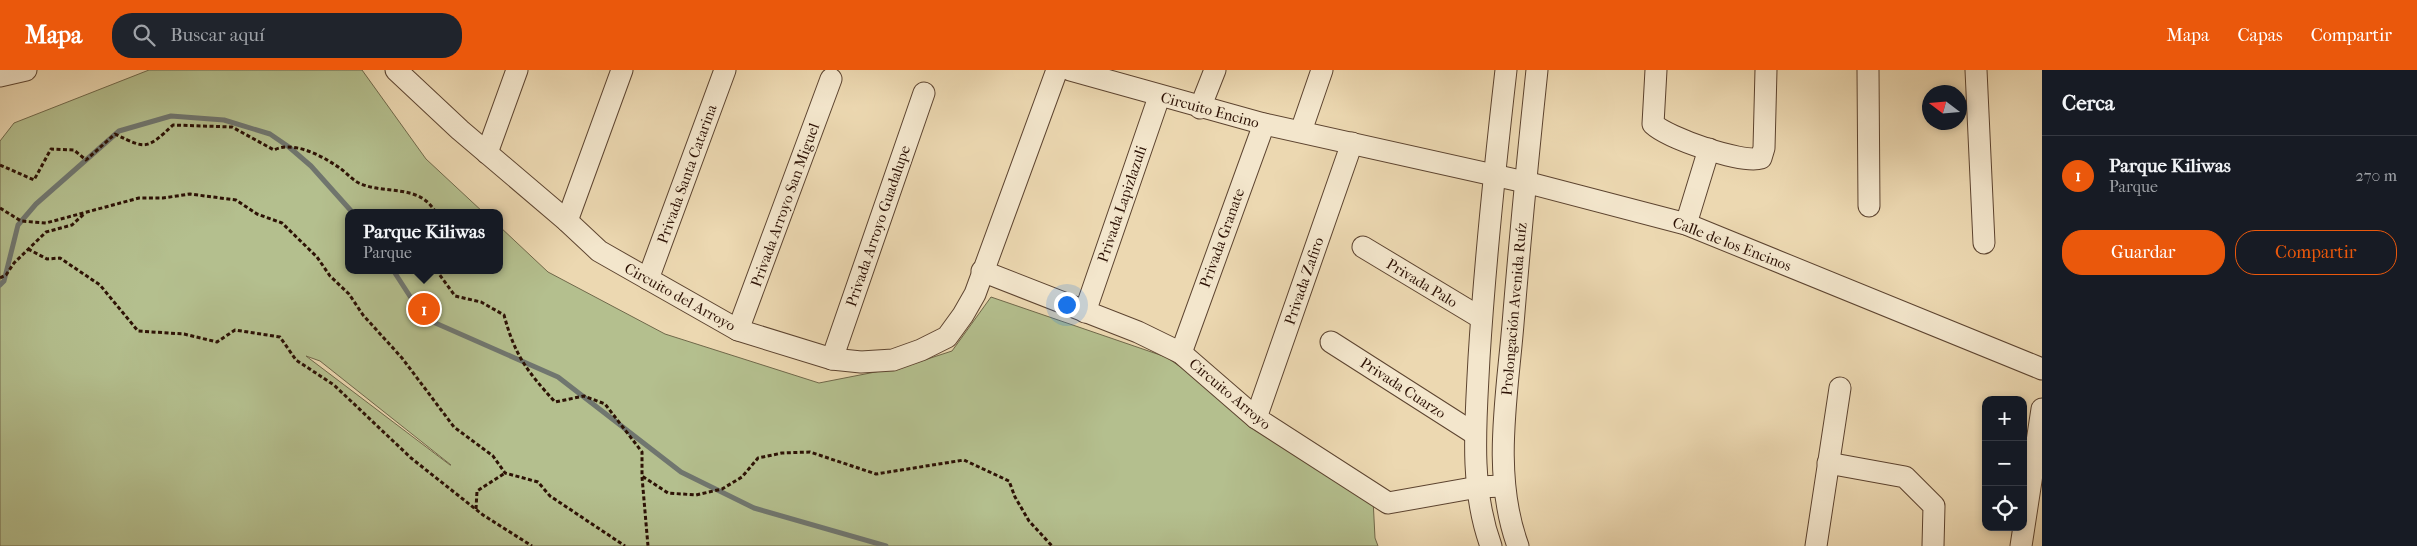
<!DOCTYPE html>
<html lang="es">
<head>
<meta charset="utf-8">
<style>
	body { margin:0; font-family:"IM FELL French Canon",serif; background:#20242c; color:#f1f3f6 }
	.controls { position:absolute; right:15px; bottom:15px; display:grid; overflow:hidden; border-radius:10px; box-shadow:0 2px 8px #0003 }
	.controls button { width:45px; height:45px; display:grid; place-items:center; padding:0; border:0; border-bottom:1px solid #363941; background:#171b24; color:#f1f3f6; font:25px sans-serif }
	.compass { position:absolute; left:1922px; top:15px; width:45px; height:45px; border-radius:50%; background:#171b24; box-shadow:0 2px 8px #0003; rotate:286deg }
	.you { position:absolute; left:1066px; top:234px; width:18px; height:18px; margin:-12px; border:4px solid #fff; border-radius:50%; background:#1a73e8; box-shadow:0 0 0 8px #1a73e833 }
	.badge { display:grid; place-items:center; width:32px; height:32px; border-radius:50%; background:#ea580c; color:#fff; font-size:16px; font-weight:700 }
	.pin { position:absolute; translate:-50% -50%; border:2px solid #fff; box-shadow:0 1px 5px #0006 }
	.popup { position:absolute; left:345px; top:139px; width:158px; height:65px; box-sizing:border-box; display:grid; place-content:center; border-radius:10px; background:#171b24; filter:drop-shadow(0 1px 4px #0005); font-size:16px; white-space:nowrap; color:#9ea1a6 }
	.popup b { font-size:19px; color:#f1f3f6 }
	.popup::after { content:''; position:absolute; left:50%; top:100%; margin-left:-10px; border:10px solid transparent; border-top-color:#171b24 }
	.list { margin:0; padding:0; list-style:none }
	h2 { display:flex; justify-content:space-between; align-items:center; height:65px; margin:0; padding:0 20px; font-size:21px }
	h2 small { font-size:16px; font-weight:400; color:#9ea1a6 }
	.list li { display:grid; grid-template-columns:32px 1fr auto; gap:15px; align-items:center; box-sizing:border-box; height:80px; padding:0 20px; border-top:1px solid #363941 }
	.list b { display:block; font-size:19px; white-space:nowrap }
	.list p { margin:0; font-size:16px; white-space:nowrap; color:#9ea1a6 }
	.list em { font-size:16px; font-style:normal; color:#9ea1a6 }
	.actions { display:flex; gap:10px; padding:15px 20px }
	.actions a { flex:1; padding:11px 0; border:1px solid #ea580c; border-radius:20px; text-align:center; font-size:18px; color:#ea580c }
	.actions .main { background:#ea580c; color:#fff }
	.icon { flex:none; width:28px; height:28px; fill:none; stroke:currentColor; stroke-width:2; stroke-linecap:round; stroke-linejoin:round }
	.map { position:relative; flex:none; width:2042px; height:476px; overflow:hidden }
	header { display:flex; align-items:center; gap:30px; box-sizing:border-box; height:70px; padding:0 25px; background:#ea580c; color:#fff }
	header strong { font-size:24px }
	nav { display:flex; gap:28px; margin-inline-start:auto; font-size:18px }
	.search { width:350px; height:45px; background:#20242c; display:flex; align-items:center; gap:12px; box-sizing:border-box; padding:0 18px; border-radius:20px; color:#9ea1a6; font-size:19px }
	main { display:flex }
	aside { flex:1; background:#171b24 }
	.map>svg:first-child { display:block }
</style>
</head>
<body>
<header>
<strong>Mapa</strong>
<div class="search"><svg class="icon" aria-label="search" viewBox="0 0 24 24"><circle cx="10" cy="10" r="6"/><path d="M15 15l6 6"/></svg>Buscar aquí</div>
<nav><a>Mapa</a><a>Capas</a><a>Compartir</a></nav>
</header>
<main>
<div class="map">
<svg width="2042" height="476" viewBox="0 0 2042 476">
	<rect width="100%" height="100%" fill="#ecd8b1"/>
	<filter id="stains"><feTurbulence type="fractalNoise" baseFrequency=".004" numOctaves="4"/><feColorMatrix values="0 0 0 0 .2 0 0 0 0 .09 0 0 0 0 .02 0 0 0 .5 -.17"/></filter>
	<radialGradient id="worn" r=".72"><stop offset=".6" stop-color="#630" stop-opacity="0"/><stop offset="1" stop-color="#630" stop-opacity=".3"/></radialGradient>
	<path fill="#b4bf8e" stroke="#70684a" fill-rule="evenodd" d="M149 0H362L426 89 484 143H349V200H499V156L548 202 665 264 819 313 906 296 952 281 991 227 1166 287 1373 429 1375 468 1378 476H0V71L14 53ZM306 286 320 291 451 395H450Z"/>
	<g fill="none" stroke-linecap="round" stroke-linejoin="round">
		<g stroke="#70766f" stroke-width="5">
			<polyline points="393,200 424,248 558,307 681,402 754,438 886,476"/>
			<polyline points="0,215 4,211 18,155 36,134 119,61 171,46 224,50 270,64 289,77 311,96 353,143"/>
		</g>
		<g stroke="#5d4430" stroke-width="23">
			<g id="minor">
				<polyline points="396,0 460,60 567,151 599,181 738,260 832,289 861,292 893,290 921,280 947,267 963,245 975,224 1057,0"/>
				<polyline points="1070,0 1264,54 1525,112 1686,154 2042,299"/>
				<path d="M1656 0 1653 54C1668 68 1742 94 1761 88L1764 78 1766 0"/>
				<polyline points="1868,0 1869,136"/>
				<polyline points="1976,0 1984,173"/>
				<polyline points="0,6 26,0"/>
				<polyline points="1200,38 1215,0"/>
				<polyline points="1301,61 1322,0"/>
				<polyline points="487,83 517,0"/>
				<polyline points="567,151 622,0"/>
				<polyline points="1686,154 1709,79"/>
				<polyline points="1363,177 1481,248"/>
				<polyline points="982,201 1138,262 1181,283 1256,348 1388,433 1478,417 1503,416"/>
				<polyline points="648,209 725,0"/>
				<polyline points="1085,242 1159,27"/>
				<polyline points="738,260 831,9"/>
				<polyline points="1331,272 1475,364"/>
				<polyline points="1181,283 1264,54"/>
				<polyline points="832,289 924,23"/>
				<polyline points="1256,348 1352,73"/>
				<polyline points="1828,393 1905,407 1934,436 1933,476"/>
				<path d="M1491 476C1469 416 1476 350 1479 288 1485 191 1495 96 1506 0"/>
				<path d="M1518 476C1492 405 1507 327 1513 254 1520 169 1528 85 1537 0"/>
				<polyline points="1816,476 1840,318"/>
				<polyline points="2021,476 2042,339"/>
			</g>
		</g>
		<g stroke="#2d1205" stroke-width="3" stroke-dasharray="4 2.5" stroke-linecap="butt">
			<path d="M0 95 34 110 51 79 74 80 86 90 115 64C147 80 147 79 173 55L232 57 274 80C292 71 319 84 335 95 343 99 349 107 357 112 383 126 419 112 436 143"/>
			<polyline points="0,138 21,151 46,153 139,128 163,128 190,124 236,130 257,144 282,153 317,187 330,206 349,224 363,245 402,288 454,357 493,386 505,403 538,412 550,426 625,476"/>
			<polyline points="28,179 47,189 60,188 100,215 138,261 184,264 217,272 235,260 280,267 296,290 334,315 411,388 483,445 532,476"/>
			<path d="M442 200 439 204 455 226 481 232 504 245C515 286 527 301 555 332L584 326 605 334 642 382V406L668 423 696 425 722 419 742 407 758 388 782 383 810 382 876 404 964 390 1009 411 1015 427 1029 451 1052 476"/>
			<polyline points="0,208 6,205 14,193 46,162 72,155 85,143"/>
			<polyline points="642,407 648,476"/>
			<polyline points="476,439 477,421 505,403"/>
		</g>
		<use href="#minor" stroke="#f3e6cc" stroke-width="21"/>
	</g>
	<g text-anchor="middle" stroke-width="4" stroke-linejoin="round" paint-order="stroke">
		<g font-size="15" fill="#2d1205" stroke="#f3e6cc">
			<text transform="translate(1210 40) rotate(15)" y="5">Circuito Encino</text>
			<text transform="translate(687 104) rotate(-70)" y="5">Privada Santa Catarina</text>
			<text transform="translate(1122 134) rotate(-71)" y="5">Privada Lapizlazuli</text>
			<text transform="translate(785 135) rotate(-70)" y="5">Privada Arroyo San Miguel</text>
			<text transform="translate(878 156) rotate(-71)" y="5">Privada Arroyo Guadalupe</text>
			<text transform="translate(1222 168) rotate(-70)" y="5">Privada Granate</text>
			<text transform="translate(1732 174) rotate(21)" y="5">Calle de los Encinos</text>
			<text transform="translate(1304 211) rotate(-71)" y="5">Privada Zafiro</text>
			<text transform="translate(1422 213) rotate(31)" y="5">Privada Palo</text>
			<text transform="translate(680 227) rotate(29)" y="5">Circuito del Arroyo</text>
			<text transform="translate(1514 239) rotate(-85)" y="5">Prolongación Avenida Ruíz</text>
			<text transform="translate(1403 318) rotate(33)" y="5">Privada Cuarzo</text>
			<text transform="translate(1230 324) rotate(40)" y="5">Circuito Arroyo</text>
		</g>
	</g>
	<rect width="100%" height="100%" filter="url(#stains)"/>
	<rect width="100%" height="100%" fill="url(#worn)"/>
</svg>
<div class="controls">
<button>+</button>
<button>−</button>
<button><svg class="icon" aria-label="locate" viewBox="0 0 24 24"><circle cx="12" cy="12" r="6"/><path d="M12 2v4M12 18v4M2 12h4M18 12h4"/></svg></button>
</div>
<svg class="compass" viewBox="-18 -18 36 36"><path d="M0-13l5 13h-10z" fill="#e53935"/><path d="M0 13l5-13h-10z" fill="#9ea1a6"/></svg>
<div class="you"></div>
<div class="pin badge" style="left:424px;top:239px">1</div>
<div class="popup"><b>Parque Kiliwas</b>Parque</div>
</div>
<aside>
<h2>Cerca<small></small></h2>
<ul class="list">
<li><span class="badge">1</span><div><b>Parque Kiliwas</b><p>Parque</p></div><em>270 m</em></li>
</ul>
<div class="actions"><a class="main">Guardar</a><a>Compartir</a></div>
</aside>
</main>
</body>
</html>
